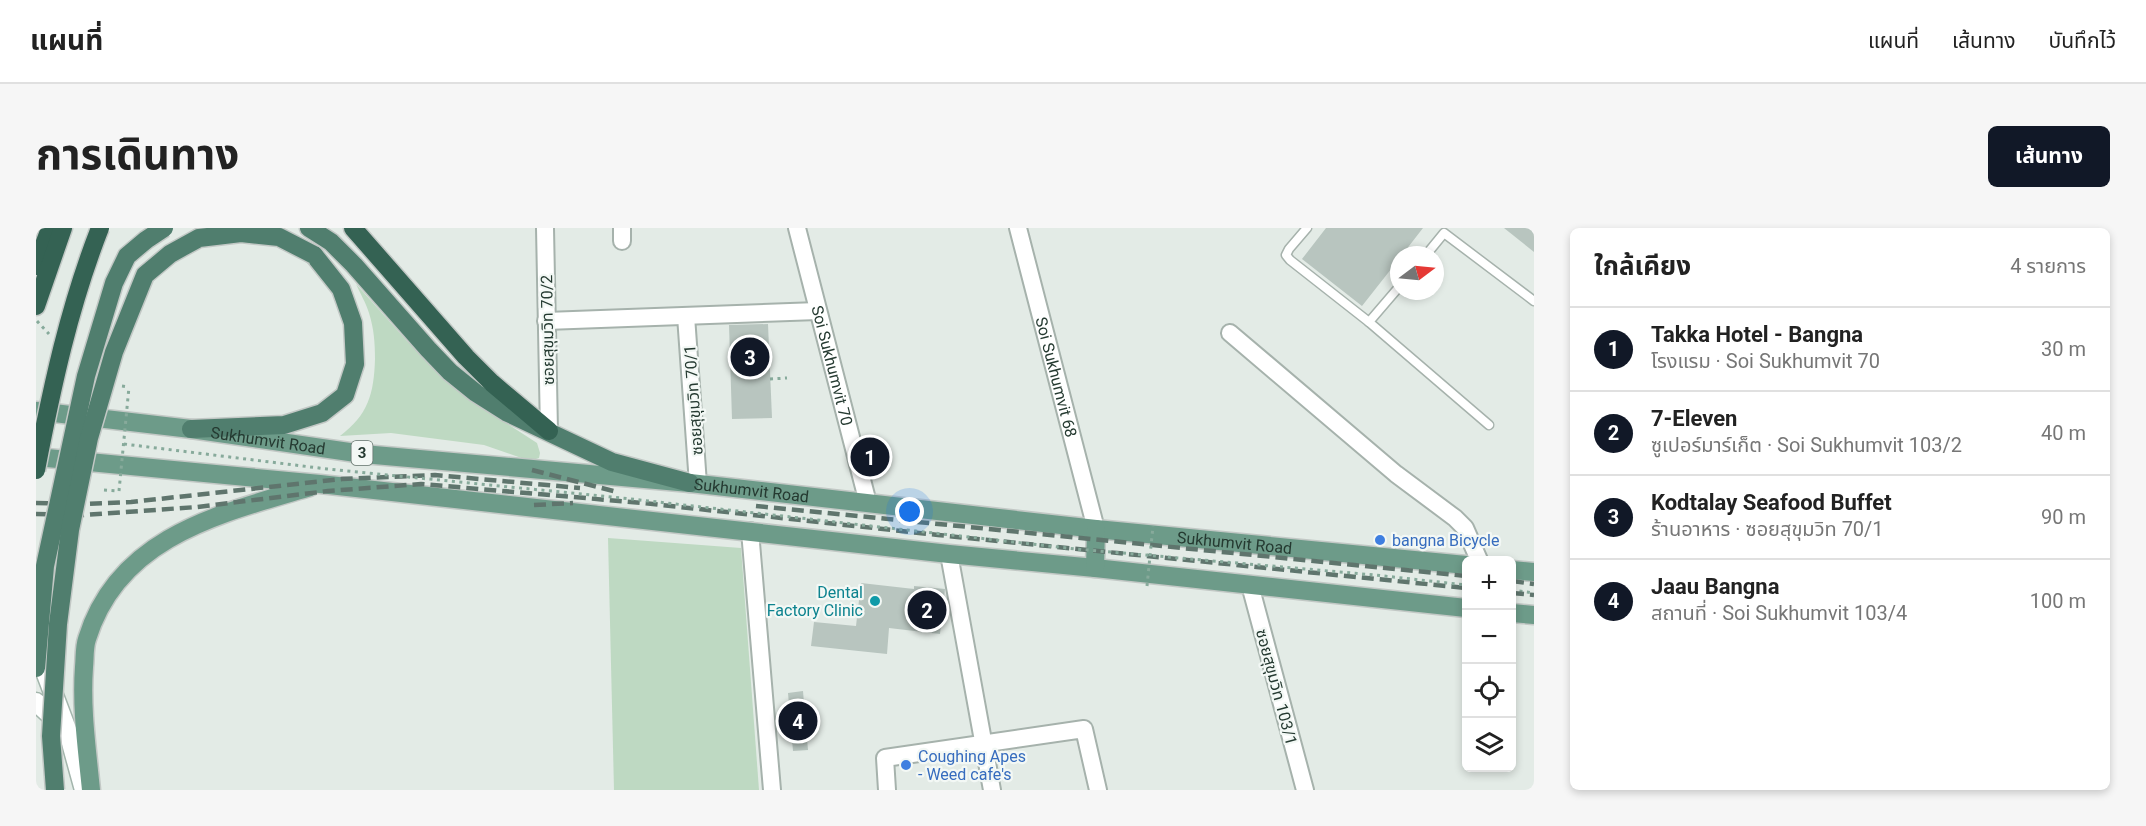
<!DOCTYPE html>
<html lang="th">
<head>
<meta charset="utf-8">
<style>
	body { margin:0; font-family:Roboto,"Noto Sans Thai",sans-serif; background:#f6f6f6; color:#222 }
	.controls { position:absolute; right:18px; bottom:18px; display:grid; overflow:hidden; border-radius:9px; box-shadow:0 3px 9px #0003 }
	.controls button { width:54px; height:54px; display:grid; place-items:center; padding:0; border:0; border-bottom:2px solid #e0e0e0; background:#fff; color:#222; font:30px sans-serif }
	.compass { position:absolute; left:1354px; top:18px; width:54px; height:54px; border-radius:50%; background:#fff; box-shadow:0 3px 9px #0003; rotate:74deg }
	.you { position:absolute; left:874px; top:284px; width:21px; height:21px; margin:-15px; border:4px solid #fff; border-radius:50%; background:#1a73e8; box-shadow:0 0 0 9px #1a73e833 }
	.badge { display:grid; place-items:center; width:39px; height:39px; border-radius:50%; background:#111827; color:#fff; font-size:20px; font-weight:700 }
	.pin { position:absolute; translate:-50% -50%; border:3px solid #fff; box-shadow:0 2px 6px #0006 }
	.list { margin:0; padding:0; list-style:none }
	h2 { display:flex; justify-content:space-between; align-items:center; height:78px; margin:0; padding:0 24px; font-size:26px }
	h2 small { font-size:20px; font-weight:400; color:#767676 }
	.list li { display:grid; grid-template-columns:39px 1fr auto; gap:18px; align-items:center; box-sizing:border-box; height:84px; padding:0 24px; border-top:2px solid #e0e0e0 }
	.list b { display:block; font-size:22px; white-space:nowrap }
	.list p { margin:0; font-size:20px; white-space:nowrap; color:#767676 }
	.list em { font-size:20px; font-style:normal; color:#767676 }
	.icon { flex:none; width:33px; height:33px; fill:none; stroke:currentColor; stroke-width:2; stroke-linecap:round; stroke-linejoin:round }
	.map { position:relative; flex:none; width:1498px; height:562px; overflow:hidden; border-radius:9px }
	header { display:flex; align-items:center; gap:36px; box-sizing:border-box; height:84px; padding:0 30px; background:#fff; border-bottom:2px solid #e0e0e0 }
	header strong { font-size:28px }
	nav { display:flex; gap:33px; margin-inline-start:auto; font-size:21px }
	.intro { display:flex; align-items:center; justify-content:space-between; box-sizing:border-box; height:144px; padding:0 36px }
	h1 { margin:0; font-size:42px }
	.button { padding:15px 27px; border-radius:9px; background:#111827; color:#fff; font-size:21px; font-weight:700 }
	main { display:flex; gap:36px; padding:0 36px }
	aside { flex:1; background:#fff; border-radius:9px; box-shadow:0 3px 9px #0003 }
	.map>svg:first-child { display:block }
</style>
</head>
<body>
<header>
<strong>แผนที่</strong>
<nav><a>แผนที่</a><a>เส้นทาง</a><a>บันทึกไว้</a></nav>
</header>
<div class="intro"><h1>การเดินทาง</h1><a class="button">เส้นทาง</a></div>
<main>
<div class="map">
<svg width="1498" height="562" viewBox="0 0 1498 562">
	<rect width="100%" height="100%" fill="#e3ebe6"/>
	<g fill="#bed9c2">
		<path d="M320 56 371 113 433 171 501 215 504 225 503 230 494 233 448 217 355 205 304 208C332 187 338 166 339 131 339 115 338 101 333 85 330 75 324 65 320 56Z"/>
		<polygon points="572,310 705,320 723,562 578,562"/>
	</g>
	<g fill="#b8c5bf">
		<polygon points="1290,0 1387,0 1366,27 1363,27 1363,31 1326,78 1266,31"/>
		<polygon points="1468,0 1498,0 1498,24"/>
		<polygon points="732,96 736,190 696,191 693,97"/>
		<polygon points="825,355 878,361 878,358 909,361 904,406 853,400 851,426 775,418 778,394 820,398"/>
		<polygon points="767,463 772,522 757,523 752,465"/>
	</g>
	<g fill="none" stroke-linecap="round" stroke-linejoin="round">
		<g stroke="#a6b2ac" stroke-width="11">
			<g id="service">
				<polyline points="1271,0 1253,21 1250,27 1254,32 1333,94"/>
				<polyline points="1390,27 1408,5 1498,73"/>
				<polyline points="1363,59 1333,94 1453,197"/>
			</g>
		</g>
		<g stroke="#a6b2ac" stroke-width="20">
			<g id="minor">
				<polyline points="509,0 513,203"/>
				<polyline points="586,0 586,13"/>
				<path id="s1" d="M761 0 832 275"/>
				<path id="s2" d="M982 0 1060 301"/>
				<polyline points="650,88 662,256"/>
				<polyline points="510,93 782,83"/>
				<polyline points="1194,105 1360,246 1419,290 1429,300 1443,332"/>
				<polyline points="714,303 736,562"/>
				<polyline points="913,326 956,562"/>
				<polyline points="1214,357 1269,562"/>
				<polyline points="851,562 849,530 1048,501 1062,562"/>
			</g>
		</g>
		<g stroke="#a3b5ac" stroke-width="21">
			<g id="secondary">
				<polyline points="0,420 32,504 48,562"/>
				<polyline points="0,474 25,497"/>
			</g>
		</g>
		<g stroke="#c2c8c5" stroke-width="21">
			<g id="primary">
				<path id="s3" d="M0 183 155 201 327 226 654 255 1060 301 1430 337"/>
				<polyline points="0,229 284,256 913,326 1059,340 1430,380"/>
				<polyline points="1059,340 1060,301"/>
				<polyline points="1476,342 1498,344"/>
				<polyline points="1476,385 1498,387"/>
				<path d="M55 562C51 521 45 480 48 439 49 430 48 420 51 411 82 309 183 286 274 259"/>
			</g>
		</g>
		<g stroke="#c2c8c5" stroke-width="21">
			<g id="trunk">
				<polyline points="273,0 295,14 318,37 392,121 414,144 440,165 470,184 576,234 654,255"/>
				<polyline points="155,201 248,197 286,185 309,167 319,136 317,95 305,61 278,27"/>
			</g>
		</g>
		<g stroke="#c2c8c5" stroke-width="21">
			<g id="motorway">
				<polyline points="317,0 430,129 456,155 513,203"/>
				<polyline points="0,38 12,6"/>
				<polyline points="0,78 27,0"/>
			</g>
		</g>
		<g stroke="#87aa9b" stroke-width="3" stroke-dasharray="3 4.5" stroke-linecap="butt">
			<polyline points="1,93 13,106"/>
			<polyline points="734,151 751,150"/>
			<polyline points="86,158 93,159"/>
			<polyline points="68,262 83,263"/>
			<polyline points="1476,362 1498,365"/>
		</g>
		<use href="#service" stroke="#fff" stroke-width="8"/>
		<use href="#minor" stroke="#fff" stroke-width="16"/>
		<use href="#secondary" stroke="#fff" stroke-width="18"/>
		<use href="#primary" stroke="#6d9b89" stroke-width="18"/>
		<use href="#trunk" stroke="#507e6e" stroke-width="18"/>
		<use href="#motorway" stroke="#346253" stroke-width="18"/>
		<g stroke="#5f756d" stroke-width="4.5" stroke-dasharray="12 6" stroke-linecap="butt">
			<polyline points="496,242 581,264"/>
			<polyline points="0,275 50,276 95,274 306,251 399,247 544,260"/>
			<polyline points="498,277 537,275"/>
			<polyline points="720,278 1430,348"/>
			<polyline points="0,286 47,287 161,279 292,263 385,256 607,275 902,307 1430,360"/>
			<polyline points="1476,353 1498,356"/>
			<polyline points="1476,365 1498,367"/>
		</g>
		<g stroke="#c2c8c5" stroke-width="21" stroke-linecap="butt">
			<g id="trunk-bridge">
				<polyline points="0,440 9,338 50,148 78,55 91,28 110,12 128,0"/>
				<polyline points="19,562 15,508 22,396 34,302 53,210 78,124 109,47 134,26 163,10 205,5 243,9 278,27"/>
			</g>
		</g>
		<g stroke="#c2c8c5" stroke-width="21" stroke-linecap="butt">
			<path id="motorway-bridge" d="M0 242C16 159 33 79 64 0"/>
		</g>
		<g stroke="#87aa9b" stroke-width="3" stroke-dasharray="3 4.5" stroke-linecap="butt">
			<polyline points="88,216 291,241 586,270 1040,321 1339,347 1430,357"/>
			<polyline points="83,263 93,159"/>
			<polyline points="1111,358 1117,298"/>
		</g>
		<use href="#trunk-bridge" stroke="#507e6e" stroke-width="18"/>
		<use href="#motorway-bridge" stroke="#346253" stroke-width="18"/>
	</g>
	<g fill="#3f7fe0" stroke="#f3f8f5" stroke-width="2">
		<circle cx="1344" cy="312" r="6"/>
		<circle cx="870" cy="537" r="6"/>
	</g>
	<circle fill="#0f9aa8" stroke="#f3f8f5" stroke-width="2" cx="839" cy="373" r="6"/>
	<g text-anchor="middle" stroke-width="4.5" stroke-linejoin="round" paint-order="stroke">
		<rect fill="#f3f8f5" stroke="#63736c" stroke-width="1.5" x="315.5" y="213" width="21" height="24" rx="4.5"/>
		<g font-size="15" font-weight="bold" fill="#253a31">
			<text x="326" y="230">3</text>
		</g>
		<g font-size="16" fill="#253a31" stroke="#f3f8f5">
			<text transform="translate(511 102) rotate(-91)" y="6">ซอยสุขุมวิท 70/2</text>
			<text dy="6" stroke="none"><textPath href="#s1" startOffset="142">Soi Sukhumvit 70</textPath></text>
			<text dy="6" stroke="none"><textPath href="#s2" startOffset="154">Soi Sukhumvit 68</textPath></text>
			<text transform="translate(657 172) rotate(-94)" y="6">ซอยสุขุมวิท 70/1</text>
			<text dy="6" stroke="none"><textPath href="#s3" startOffset="234">Sukhumvit Road</textPath></text>
			<text dy="6" stroke="none"><textPath href="#s3" startOffset="720">Sukhumvit Road</textPath></text>
			<text dy="6" stroke="none"><textPath href="#s3" startOffset="1206">Sukhumvit Road</textPath></text>
			<text transform="translate(1241 459) rotate(75)" y="6">ซอยสุขุมวิท 103/1</text>
		</g>
		<g font-size="16" fill="#366cbe" stroke="#f3f8f5" text-anchor="start">
			<text x="1356" y="318">bangna Bicycle</text>
			<text x="882" y="534">Coughing Apes<tspan x="882" dy="18">- Weed cafe's</tspan></text>
		</g>
		<g font-size="16" fill="#0d838f" stroke="#f3f8f5" text-anchor="end">
			<text x="827" y="370">Dental<tspan x="827" dy="18">Factory Clinic</tspan></text>
		</g>
	</g>
</svg>
<div class="controls">
<button>+</button>
<button>−</button>
<button><svg class="icon" aria-label="locate" viewBox="0 0 24 24"><circle cx="12" cy="12" r="6"/><path d="M12 2v4M12 18v4M2 12h4M18 12h4"/></svg></button>
<button><svg class="icon" aria-label="layers" viewBox="0 0 24 24"><path d="M12 4l9 5-9 5-9-5zM3 14l9 5 9-5"/></svg></button>
</div>
<svg class="compass" viewBox="-18 -18 36 36"><path d="M0-13l5 13h-10z" fill="#e53935"/><path d="M0 13l5-13h-10z" fill="#767676"/></svg>
<div class="you"></div>
<div class="pin badge" style="left:834px;top:229px">1</div>
<div class="pin badge" style="left:891px;top:382px">2</div>
<div class="pin badge" style="left:714px;top:129px">3</div>
<div class="pin badge" style="left:762px;top:493px">4</div>
</div>
<aside>
<h2>ใกล้เคียง<small>4 รายการ</small></h2>
<ul class="list">
<li><span class="badge">1</span><div><b>Takka Hotel - Bangna</b><p>โรงแรม · Soi Sukhumvit 70</p></div><em>30 m</em></li>
<li><span class="badge">2</span><div><b>7-Eleven</b><p>ซูเปอร์มาร์เก็ต · Soi Sukhumvit 103/2</p></div><em>40 m</em></li>
<li><span class="badge">3</span><div><b>Kodtalay Seafood Buffet</b><p>ร้านอาหาร · ซอยสุขุมวิท 70/1</p></div><em>90 m</em></li>
<li><span class="badge">4</span><div><b>Jaau Bangna</b><p>สถานที่ · Soi Sukhumvit 103/4</p></div><em>100 m</em></li>
</ul>
</aside>
</main>
</body>
</html>
